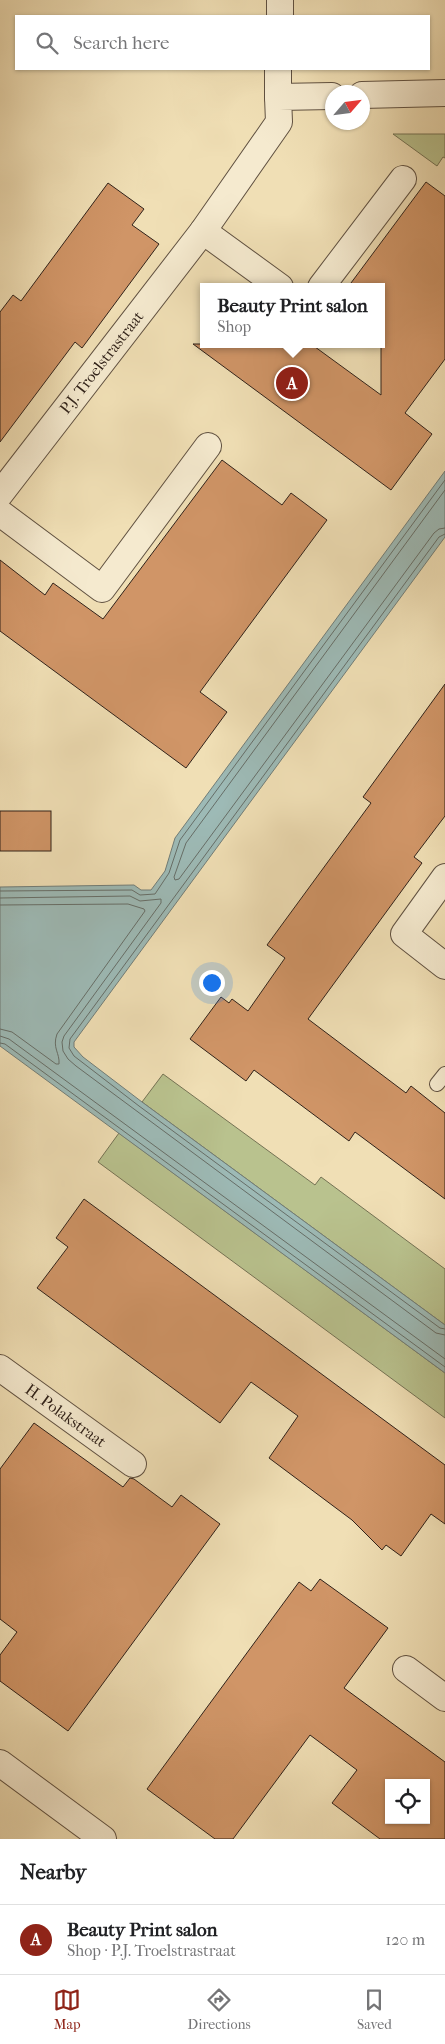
<!DOCTYPE html>
<html lang="en">
<head>
<meta charset="utf-8">
<style>
	body { margin:0; font-family:"IM FELL French Canon",serif; background:#f2f2f2; color:#202124 }
	.controls { position:absolute; right:15px; bottom:15px; display:grid; overflow:hidden; border-radius:0px; box-shadow:0 1px 4px #0004 }
	.controls button { width:45px; height:45px; display:grid; place-items:center; padding:0; border:0; border-bottom:1px solid #e0e0e0; background:#fff; color:#202124; font:25px sans-serif }
	.compass { position:absolute; left:325px; top:85px; width:45px; height:45px; border-radius:50%; background:#fff; box-shadow:0 1px 4px #0004; rotate:62deg }
	.you { position:absolute; left:211px; top:982px; width:18px; height:18px; margin:-12px; border:4px solid #fff; border-radius:50%; background:#1a73e8; box-shadow:0 0 0 8px #1a73e833 }
	.badge { display:grid; place-items:center; width:32px; height:32px; border-radius:50%; background:#8f2418; color:#fff; font-size:16px; font-weight:700 }
	.pin { position:absolute; translate:-50% -50%; border:2px solid #fff; box-shadow:0 1px 5px #0006 }
	.popup { position:absolute; left:200px; top:283px; width:185px; height:65px; box-sizing:border-box; display:grid; place-content:center; border-radius:0px; background:#fff; filter:drop-shadow(0 1px 4px #0005); font-size:16px; white-space:nowrap; color:#757577 }
	.popup b { font-size:19px; color:#202124 }
	.popup::after { content:''; position:absolute; left:50%; top:100%; margin-left:-10px; border:10px solid transparent; border-top-color:#fff }
	.list { margin:0; padding:0; list-style:none }
	h2 { display:flex; justify-content:space-between; align-items:center; height:65px; margin:0; padding:0 20px; font-size:21px }
	h2 small { font-size:16px; font-weight:400; color:#757577 }
	.list li { display:grid; grid-template-columns:32px 1fr auto; gap:15px; align-items:center; box-sizing:border-box; height:70px; padding:0 20px; border-top:1px solid #e0e0e0 }
	.list b { display:block; font-size:19px; white-space:nowrap }
	.list p { margin:0; font-size:16px; white-space:nowrap; color:#757577 }
	.list em { font-size:16px; font-style:normal; color:#757577 }
	.icon { flex:none; width:28px; height:28px; fill:none; stroke:currentColor; stroke-width:2; stroke-linecap:round; stroke-linejoin:round }
	.map { position:relative; flex:none; width:445px; height:1839px; overflow:hidden }
	.search { position:absolute; background:#fff; box-shadow:0 1px 4px #0004; left:15px; right:15px; top:15px; height:55px; display:flex; align-items:center; gap:12px; box-sizing:border-box; padding:0 18px; border-radius:0px; color:#757577; font-size:19px }
	.sheet { height:135px; background:#fff }
	nav { display:flex; justify-content:space-around; align-items:center; box-sizing:border-box; height:70px; border-top:1px solid #e0e0e0; background:#fff; font-size:14px; color:#757577 }
	nav a { display:grid; justify-items:center; gap:2px }
	nav .on { color:#8f2418 }
	.map>svg:first-child { display:block }
</style>
</head>
<body>
<div class="map">
<svg width="445" height="1839" viewBox="0 0 445 1839">
	<rect width="100%" height="100%" fill="#f0dfb5"/>
	<filter id="stains"><feTurbulence type="fractalNoise" baseFrequency=".004" numOctaves="4"/><feColorMatrix values="0 0 0 0 .2 0 0 0 0 .09 0 0 0 0 .02 0 0 0 .5 -.17"/></filter>
	<radialGradient id="worn" r=".72"><stop offset=".6" stop-color="#630" stop-opacity="0"/><stop offset="1" stop-color="#630" stop-opacity=".3"/></radialGradient>
	<g fill="#b9c28e" stroke="#747254">
		<polygon points="393,134 445,134 445,158 443,157 437,166"/>
		<polygon points="163,1074 315,1185 321,1177 445,1269 445,1325 142,1102"/>
		<polygon points="119,1133 445,1373 445,1418 98,1162"/>
	</g>
	<polygon fill="#9dbab6" stroke="#717d78" points="445,471 445,537 74,1042 74,1047 83,1057 142,1102 445,1325 445,1373 0,1046 0,887 134,885 141,890 151,890 165,871 175,838"/>
	<g fill="none" stroke-linecap="round" stroke-linejoin="round">
		<g stroke="#666e68" stroke-width="1">
			<polyline points="445,490 186,843 174,877 175,880 179,879 434,533 439,529 445,528"/>
			<polyline points="445,534 439,537 70,1039 69,1048 74,1056 139,1106 440,1328 445,1329"/>
			<polyline points="0,891 132,890 140,895 155,894 169,873 180,840 445,480"/>
			<polyline points="0,898 130,896 140,901 161,899 161,903 64,1036 62,1042 63,1051 68,1059 76,1066 436,1333 445,1335"/>
			<path d="M0 905 128 904 144 909 145 911 57 1034C52 1048 60 1053 59 1064H56L12 1032 0 1029"/>
			<polyline points="0,1036 9,1039 445,1359"/>
			<polyline points="0,1043 5,1044 445,1367"/>
		</g>
	</g>
	<g fill="#d09567" stroke="#30221a" fill-rule="evenodd">
		<polygon points="426,182 445,196 445,359 405,413 432,434 391,490 193,344 311,344 381,395 381,287 348,287"/>
		<polygon points="108,183 144,209 132,225 159,244 82,348 75,342 0,442 0,312 13,295 21,301"/>
		<polygon points="222,460 282,505 291,493 327,520 200,692 227,712 186,768 0,631 0,560 45,595 53,583 103,619"/>
		<polygon points="445,684 445,816 414,857 422,863 308,1019 406,1093 411,1086 445,1113 445,1199 355,1132 349,1141 254,1070 246,1081 190,1039 221,997 229,1003 232,999 248,1011 285,958 267,945 371,803 363,797"/>
		<rect x="0" y="811" width="51" height="40"/>
		<polygon points="84,1199 445,1465 445,1524 431,1514 401,1556 386,1545 382,1550 352,1520 269,1458 298,1416 251,1382 220,1423 37,1288 68,1247 56,1238"/>
		<polygon points="34,1423 123,1487 130,1478 134,1479 172,1507 181,1495 220,1524 68,1731 0,1681 0,1655 17,1632 0,1619 0,1469"/>
		<path d="M320 1579 388 1628 344 1688 445 1762V1839H380L332 1803 357 1770 310 1735 233 1839H215L147 1789 299 1582 311 1591ZM389 1783H426V1820H389Z"/>
	</g>
	<g fill="none" stroke-linecap="round" stroke-linejoin="round">
		<g stroke="#605141" stroke-width="16">
			<polyline id="lane" points="437,1084 445,1074"/>
		</g>
		<g stroke="#605141" stroke-width="28">
			<g id="street">
				<polyline points="280,16 280,0"/>
				<polyline points="362,95 445,93"/>
				<polyline points="278,97 278,69"/>
				<polyline points="203,231 280,287"/>
				<polyline points="321,287 403,179"/>
				<polyline points="0,494 203,231 279,122 278,97 332,96"/>
				<polyline points="0,513 102,589 208,446"/>
				<polyline points="445,877 404,934 445,966"/>
				<polyline points="0,1368 133,1464"/>
				<polyline points="406,1669 445,1698"/>
				<polyline points="0,1763 103,1839"/>
			</g>
		</g>
		<use href="#lane" stroke="#f5eacf" stroke-width="14"/>
		<use href="#street" stroke="#f5eacf" stroke-width="26"/>
	</g>
	<g text-anchor="middle" stroke-width="4" stroke-linejoin="round" paint-order="stroke">
		<g font-size="16" fill="#30221a" stroke="#f5eacf">
			<text transform="translate(101 362) rotate(-52)" y="6">P.J. Troelstrastraat</text>
			<text transform="translate(66 1415) rotate(36)" y="6">H. Polakstraat</text>
		</g>
	</g>
	<rect width="100%" height="100%" filter="url(#stains)"/>
	<rect width="100%" height="100%" fill="url(#worn)"/>
</svg>
<div class="controls">
<button><svg class="icon" aria-label="locate" viewBox="0 0 24 24"><circle cx="12" cy="12" r="6"/><path d="M12 2v4M12 18v4M2 12h4M18 12h4"/></svg></button>
</div>
<svg class="compass" viewBox="-18 -18 36 36"><path d="M0-13l5 13h-10z" fill="#e53935"/><path d="M0 13l5-13h-10z" fill="#757577"/></svg>
<div class="you"></div>
<div class="pin badge" style="left:292px;top:383px">A</div>
<div class="popup"><b>Beauty Print salon</b>Shop</div>
<div class="search"><svg class="icon" aria-label="search" viewBox="0 0 24 24"><circle cx="10" cy="10" r="6"/><path d="M15 15l6 6"/></svg>Search here</div>
</div>
<section class="sheet">
<h2>Nearby<small></small></h2>
<ul class="list">
<li><span class="badge">A</span><div><b>Beauty Print salon</b><p>Shop · P.J. Troelstrastraat</p></div><em>120 m</em></li>
</ul>
</section>
<nav>
<a class="on"><svg class="icon" aria-label="map" viewBox="0 0 24 24"><path d="M3 6l6-2 6 2 6-2v14l-6 2-6-2-6 2zM9 4v14M15 6v14"/></svg>Map</a>
<a><svg class="icon" aria-label="directions" viewBox="0 0 24 24"><path d="M12 3l9 9-9 9-9-9zM9 14v-3h6M13 9l2 2-2 2"/></svg>Directions</a>
<a><svg class="icon" aria-label="saved" viewBox="0 0 24 24"><path d="M7 4h10v16l-5-4-5 4z"/></svg>Saved</a>
</nav>
</body>
</html>
